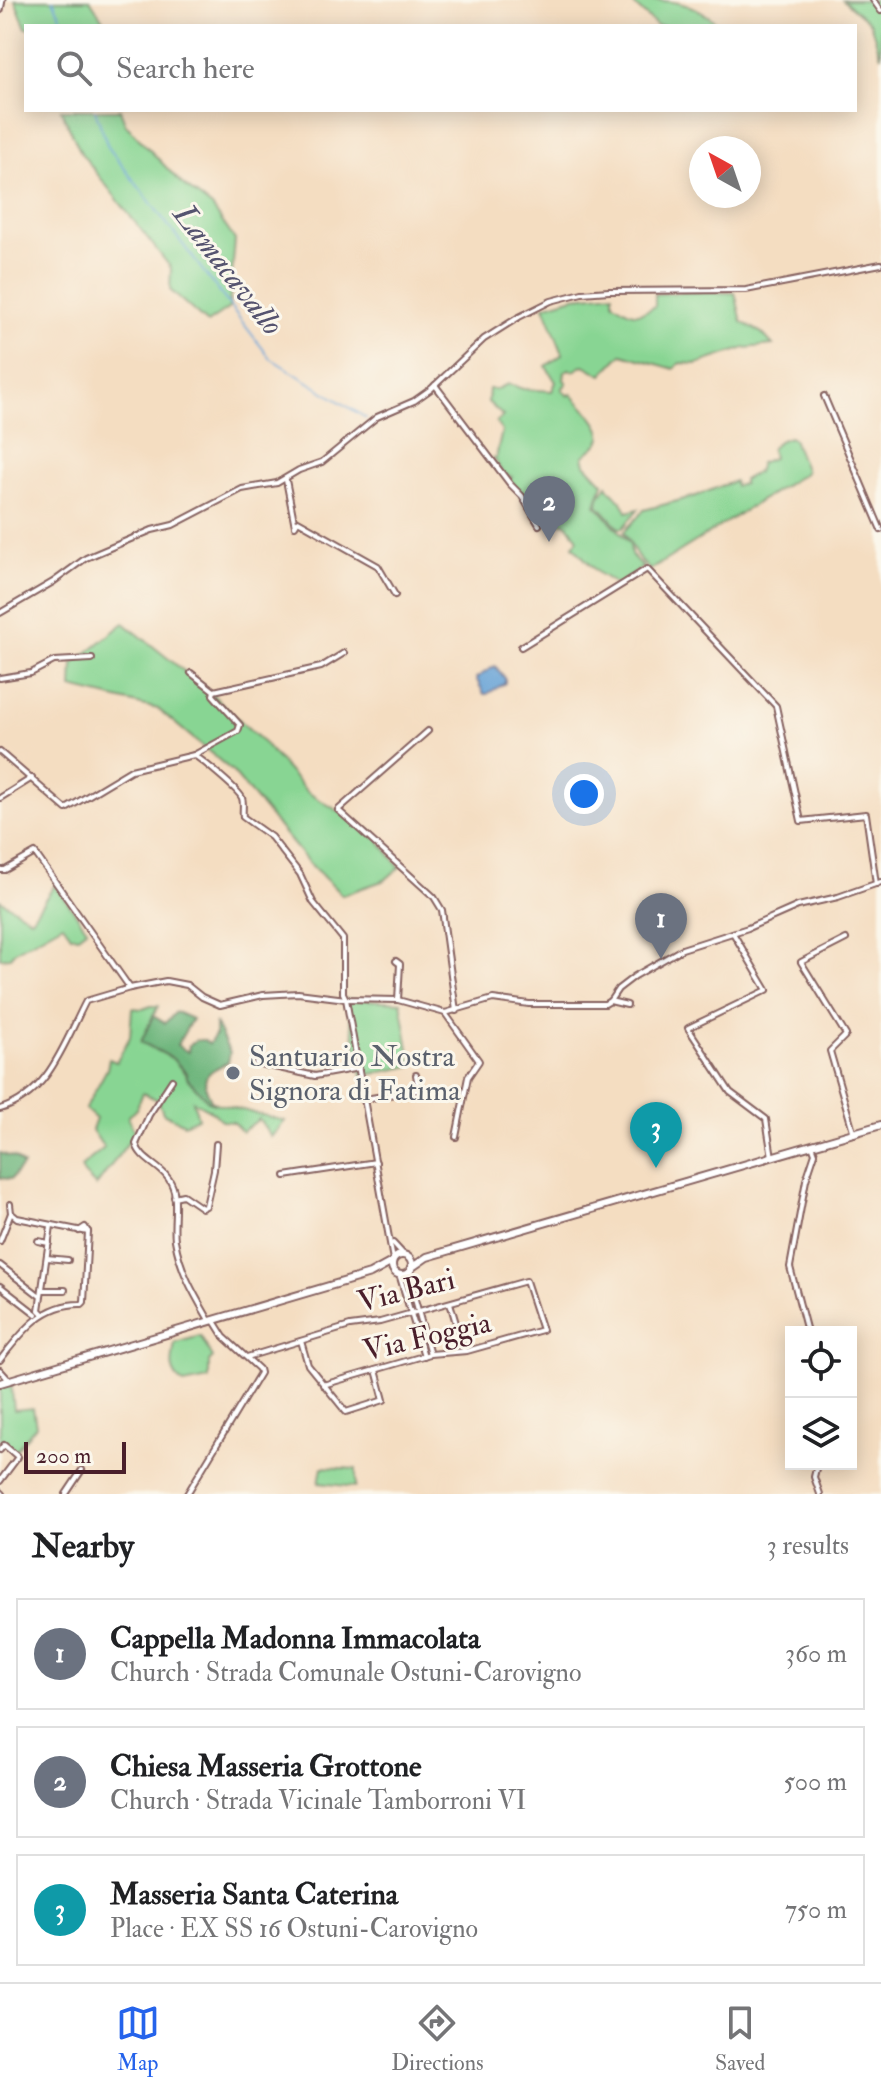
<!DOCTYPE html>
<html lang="en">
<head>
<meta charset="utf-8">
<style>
	body { margin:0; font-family:"IM FELL Double Pica",serif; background:#f2f2f2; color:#202124 }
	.controls { position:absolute; right:24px; bottom:24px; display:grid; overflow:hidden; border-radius:0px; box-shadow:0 4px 20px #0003 }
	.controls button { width:72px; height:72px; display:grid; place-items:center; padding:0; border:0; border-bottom:2px solid #e0e0e0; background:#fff; color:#202124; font:40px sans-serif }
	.compass { position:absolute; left:689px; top:136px; width:72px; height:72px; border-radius:50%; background:#fff; box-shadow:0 4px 20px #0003; rotate:320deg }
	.scale { position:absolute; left:24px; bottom:20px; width:102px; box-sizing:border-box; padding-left:8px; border:4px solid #4a1f2b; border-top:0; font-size:22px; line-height:28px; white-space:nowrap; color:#4a1f2b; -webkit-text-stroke:6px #fbf7ec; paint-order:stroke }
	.you { position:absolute; left:584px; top:794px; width:28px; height:28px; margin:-20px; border:6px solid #fff; border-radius:50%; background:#1a73e8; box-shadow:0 0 0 12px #1a73e833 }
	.badge { display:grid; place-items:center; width:52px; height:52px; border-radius:50%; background:#2563eb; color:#fff; font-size:26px; font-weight:700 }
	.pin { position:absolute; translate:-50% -66px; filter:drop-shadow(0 2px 4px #0008) }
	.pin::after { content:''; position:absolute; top:42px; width:28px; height:24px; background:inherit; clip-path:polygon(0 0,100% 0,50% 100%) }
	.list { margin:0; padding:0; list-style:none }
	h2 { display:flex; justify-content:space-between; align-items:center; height:104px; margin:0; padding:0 32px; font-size:34px }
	h2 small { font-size:26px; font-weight:400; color:#757577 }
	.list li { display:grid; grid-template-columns:52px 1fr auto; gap:24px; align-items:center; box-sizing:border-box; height:112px; margin:0 16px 16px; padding:0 16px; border:2px solid #e0e0e0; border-radius:0px }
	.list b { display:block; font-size:30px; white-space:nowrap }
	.list p { margin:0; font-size:26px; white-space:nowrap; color:#757577 }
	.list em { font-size:26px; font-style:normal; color:#757577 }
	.icon { flex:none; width:44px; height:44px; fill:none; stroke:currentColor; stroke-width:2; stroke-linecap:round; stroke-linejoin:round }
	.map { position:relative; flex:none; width:881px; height:1494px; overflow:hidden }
	.search { position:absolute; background:#fff; box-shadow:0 4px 20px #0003; left:24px; right:24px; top:24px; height:88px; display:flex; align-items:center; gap:20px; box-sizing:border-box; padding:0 28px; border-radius:0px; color:#757577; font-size:30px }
	.sheet { height:488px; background:#fff }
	nav { display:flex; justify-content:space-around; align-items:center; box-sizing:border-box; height:112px; border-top:2px solid #e0e0e0; background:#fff; font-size:22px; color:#757577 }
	nav a { display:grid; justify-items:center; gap:4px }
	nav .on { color:#2563eb }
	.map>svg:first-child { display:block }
</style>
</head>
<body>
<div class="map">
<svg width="881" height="1494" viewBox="0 0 881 1494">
	<rect width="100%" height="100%" fill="#fbf7ec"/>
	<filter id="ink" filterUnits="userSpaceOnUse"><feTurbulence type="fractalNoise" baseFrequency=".0125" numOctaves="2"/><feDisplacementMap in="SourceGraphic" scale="16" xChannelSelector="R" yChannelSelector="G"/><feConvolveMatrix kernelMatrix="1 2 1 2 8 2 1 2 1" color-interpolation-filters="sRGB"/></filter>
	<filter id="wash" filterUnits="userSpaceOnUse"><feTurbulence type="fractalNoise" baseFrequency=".006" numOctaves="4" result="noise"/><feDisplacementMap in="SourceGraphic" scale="32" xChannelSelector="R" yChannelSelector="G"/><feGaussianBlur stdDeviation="1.8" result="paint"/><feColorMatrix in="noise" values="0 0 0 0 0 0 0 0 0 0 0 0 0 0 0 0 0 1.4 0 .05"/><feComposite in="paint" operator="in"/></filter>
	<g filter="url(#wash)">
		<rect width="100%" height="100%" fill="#f4ddc1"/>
		<g fill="#88d593" stroke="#697a5f" stroke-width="2">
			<polygon points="15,0 90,0 107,26 26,28"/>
			<path d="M629 0C669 0 694 0 720 26H657Z"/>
			<polygon points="843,0 881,0 881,56 870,23"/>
			<polygon points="61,110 120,110 126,125 181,183 212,207 235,240 229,308 207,323 170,290 171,268 81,153"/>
			<path d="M695 292 735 293 742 322 762 333 773 345 745 348 697 364 680 363 674 369 622 354 602 375 584 365 574 371 569 369 565 372 564 380 567 383 562 389 568 396 571 394C579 403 604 425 601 438 600 445 587 452 583 457L585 464 603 483 596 505 630 543 631 555 643 567 617 585 598 573 573 546 578 539 569 526 563 522 558 524 548 515 540 522 510 479 512 477 502 472 493 458H496L502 431 496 423 503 416 488 402 489 389H497L508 384 523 389 552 391 556 382 546 366 563 354 544 306 574 297 613 293V302C630 314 637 318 655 306V294Z"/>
			<path d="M789 437 793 439 806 472 650 570C634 556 634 548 624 532L644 510 696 496 734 481 735 486 743 484V480L757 472 760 463 773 458 771 449 778 441Z"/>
			<path d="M607 485C612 495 625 501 627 512L638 509 623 528H619L598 505 599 497Z"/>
			<polygon points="124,623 205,688 260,739 307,792 371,831 400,867 385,880 342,895 308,862 232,771 158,709 72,688 73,664"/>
			<polygon points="55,885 87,929 78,936 71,935 63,924 15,951 10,957 0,958 0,900 31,919"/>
			<polygon points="346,999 401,1002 412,1066 362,1076"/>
			<polygon points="151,1006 158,1006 141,1042 172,1058 208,1101 285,1121 271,1137 259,1119 242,1132 233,1122 222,1121 213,1112 193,1101 198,1118 184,1124 163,1113 158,1100 143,1093 136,1109 128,1117 135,1133 96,1186 84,1174 81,1167 104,1148 92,1130 96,1119 85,1109 107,1069 109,1059 116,1062 130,1037 132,1008 143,1009"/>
			<path d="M200 1336 213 1358 209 1362V1379L184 1384C168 1374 172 1361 175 1343Z"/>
			<polygon points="11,1382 14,1410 33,1408 36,1426 15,1451 0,1438 0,1385"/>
			<polygon points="322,1467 356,1469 356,1487 319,1483"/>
		</g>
		<g fill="#6eb67d" stroke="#5c6a54" stroke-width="2">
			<path d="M176 1012 192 1019 177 1045 188 1052 189 1045 196 1040H204L209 1044 215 1035V1023L230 1053 228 1062C205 1073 198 1078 213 1103L208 1101 187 1078V1074L172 1058 141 1042 153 1016 165 1023Z"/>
			<polygon points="0,1153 15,1158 23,1165 11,1179 0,1178"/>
		</g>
		<polygon fill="#66a2d6" stroke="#586080" stroke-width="2" points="495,666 505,678 505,683 487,694 484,694 476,678"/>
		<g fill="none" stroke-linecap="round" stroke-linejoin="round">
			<g stroke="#66a2d6" stroke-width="2">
				<polyline points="53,0 65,26"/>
				<polyline points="95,110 108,147 270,358 366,418"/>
			</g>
		</g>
	</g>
	<g filter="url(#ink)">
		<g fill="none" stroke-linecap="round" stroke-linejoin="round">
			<g stroke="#866260" stroke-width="8">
				<g id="minor">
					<polyline points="873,0 881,11"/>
					<polyline points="435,385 510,484 522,496 539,525"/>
					<polyline points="824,396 881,530"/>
					<polyline points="286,480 295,526 298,521 378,566 395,595"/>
					<polyline points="0,613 53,582 86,558 152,530 173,525 242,489 277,483 299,470 322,462 377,417 414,401 431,389 484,339 519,317 551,301 582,293 609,291 746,290 881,264"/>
					<polyline points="521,647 647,569 776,706 801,821 866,814 876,884"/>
					<polyline points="191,673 214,691"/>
					<polyline points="0,678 31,673 54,661 92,659"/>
					<polyline points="428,731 338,810 434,897 442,910 456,1011"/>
					<polyline points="0,752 66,809 131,770 194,755 238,731 240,725 213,695 214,691 321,667 344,653"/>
					<path d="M194 755C202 760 239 790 242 798 244 803 242 811 243 817L271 837 300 874 313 902 343 939V993L346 999 393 1260"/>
					<polyline points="0,798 32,778"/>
					<polyline points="0,870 5,870 35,853 130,988"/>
					<polyline points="733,933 767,990 688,1028 730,1092 766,1119 772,1157"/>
					<polyline points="846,939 801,962 846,1035 830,1051 854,1134"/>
					<polyline points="396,961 400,964 398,1000"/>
					<polyline points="610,1001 627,1005"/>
					<polyline points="445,1013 479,1061 468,1077 456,1137"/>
					<polyline points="256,1063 315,1076 359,1068"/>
					<path d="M172 1080 149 1115 136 1144C142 1164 168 1166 174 1191 177 1206 173 1224 175 1240 180 1271 194 1294 209 1320"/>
					<polyline points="365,1099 419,1090 416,1075"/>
					<path d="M0 1109C49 1095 65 1041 86 1001L130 988 166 981 187 985 202 997 220 1005 263 995 298 993 346 999 398 1000 445 1013 493 999 529 1004H605L610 1001 618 989 635 976 682 949 748 928 798 906 838 897 881 882"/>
					<polyline points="285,1176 376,1162"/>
					<polyline points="174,1197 183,1195 202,1208 206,1206 214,1170 216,1144"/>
					<polyline points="11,1213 17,1218 88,1232"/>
					<polyline points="79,1231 85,1227 88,1232"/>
					<polyline points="0,1241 11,1213 10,1204"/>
					<polyline points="38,1241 49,1243"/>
					<polyline points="393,1243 405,1256"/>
					<polyline points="47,1258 68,1260"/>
					<polyline points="0,1265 40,1296"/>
					<polyline points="410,1270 410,1281 430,1354"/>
					<polyline points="399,1274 424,1356"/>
					<polyline points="0,1286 36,1314"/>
					<polyline points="42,1290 65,1290"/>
					<polyline points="450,1303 464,1350"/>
					<polyline points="43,1314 39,1310 51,1226"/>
					<polyline points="807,1332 790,1267 806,1180 815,1153 812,1145"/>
					<polyline points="301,1341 308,1365 346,1412 384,1400 376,1370"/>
					<polyline points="247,1357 350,1326 380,1322 526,1281 542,1330 467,1351 430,1354 323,1385"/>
					<path d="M0 1360C22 1332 43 1303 82 1304L84 1302 88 1232"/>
					<polyline points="0,1370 9,1380"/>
					<polyline points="0,1450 4,1445 18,1457 0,1481"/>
					<polyline points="817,1464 814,1477 820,1494"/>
					<polyline points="0,1492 2,1494"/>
					<polyline points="66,1494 82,1470"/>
					<polyline points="187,1494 260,1373 259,1369 224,1337 214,1321"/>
				</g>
			</g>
			<g stroke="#866260" stroke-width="9">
				<polyline id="tertiary" points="0,10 2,0"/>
			</g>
			<g stroke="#866260" stroke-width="10">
				<g id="secondary">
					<circle cx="402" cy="1265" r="10"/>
					<polyline points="411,1268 427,1257 881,1125"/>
					<polyline points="0,1383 370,1274 392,1262"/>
				</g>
			</g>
			<use href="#minor" stroke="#fff" stroke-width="4"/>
			<use href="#tertiary" stroke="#fff" stroke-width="5"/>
			<use href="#secondary" stroke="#fff" stroke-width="6"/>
		</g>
	</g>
	<circle fill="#6b7280" stroke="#fbf7ec" stroke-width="3" cx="233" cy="1073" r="8"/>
	<g text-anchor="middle" stroke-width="6" stroke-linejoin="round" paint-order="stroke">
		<g font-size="30" fill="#5b616d" stroke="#fbf7ec" text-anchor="start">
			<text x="249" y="1066">Santuario Nostra<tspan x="249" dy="34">Signora di Fatima</tspan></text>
		</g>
		<g font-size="30" fill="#4a1f2b" stroke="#fbf7ec">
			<text transform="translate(406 1290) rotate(-14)" y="10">Via Bari</text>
			<text transform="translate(427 1336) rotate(-13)" y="10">Via Foggia</text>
		</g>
		<g font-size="32" font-style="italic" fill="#55536f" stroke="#fbf7ec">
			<text transform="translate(229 269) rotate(52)" y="11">Lamacavallo</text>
		</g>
	</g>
</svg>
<div class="controls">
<button><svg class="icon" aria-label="locate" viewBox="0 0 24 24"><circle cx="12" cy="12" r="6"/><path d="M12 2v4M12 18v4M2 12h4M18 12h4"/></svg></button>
<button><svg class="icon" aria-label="layers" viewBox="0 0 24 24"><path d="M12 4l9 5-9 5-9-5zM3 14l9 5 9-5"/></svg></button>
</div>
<svg class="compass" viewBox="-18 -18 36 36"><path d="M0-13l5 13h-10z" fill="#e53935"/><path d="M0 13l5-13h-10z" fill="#757577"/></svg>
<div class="scale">200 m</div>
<div class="you"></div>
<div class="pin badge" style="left:661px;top:959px;background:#6b7280">1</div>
<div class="pin badge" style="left:549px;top:542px;background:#6b7280">2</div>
<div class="pin badge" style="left:656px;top:1168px;background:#0f9aa8">3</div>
<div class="search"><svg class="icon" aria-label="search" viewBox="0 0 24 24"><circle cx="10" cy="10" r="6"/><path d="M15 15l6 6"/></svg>Search here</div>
</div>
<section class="sheet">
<h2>Nearby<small>3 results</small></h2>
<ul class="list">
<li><span class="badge" style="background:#6b7280">1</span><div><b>Cappella Madonna Immacolata</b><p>Church · Strada Comunale Ostuni-Carovigno</p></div><em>360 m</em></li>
<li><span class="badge" style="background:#6b7280">2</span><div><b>Chiesa Masseria Grottone</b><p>Church · Strada Vicinale Tamborroni VI</p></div><em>500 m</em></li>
<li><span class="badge" style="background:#0f9aa8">3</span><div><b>Masseria Santa Caterina</b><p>Place · EX SS 16 Ostuni-Carovigno</p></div><em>750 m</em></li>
</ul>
</section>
<nav>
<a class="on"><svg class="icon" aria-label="map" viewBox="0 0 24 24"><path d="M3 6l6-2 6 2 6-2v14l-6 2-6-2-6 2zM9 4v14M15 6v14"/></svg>Map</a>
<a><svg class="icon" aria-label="directions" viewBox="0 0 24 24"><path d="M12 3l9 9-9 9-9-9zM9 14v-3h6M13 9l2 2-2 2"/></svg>Directions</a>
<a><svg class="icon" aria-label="saved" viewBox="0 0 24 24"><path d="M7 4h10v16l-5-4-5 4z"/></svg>Saved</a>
</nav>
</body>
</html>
